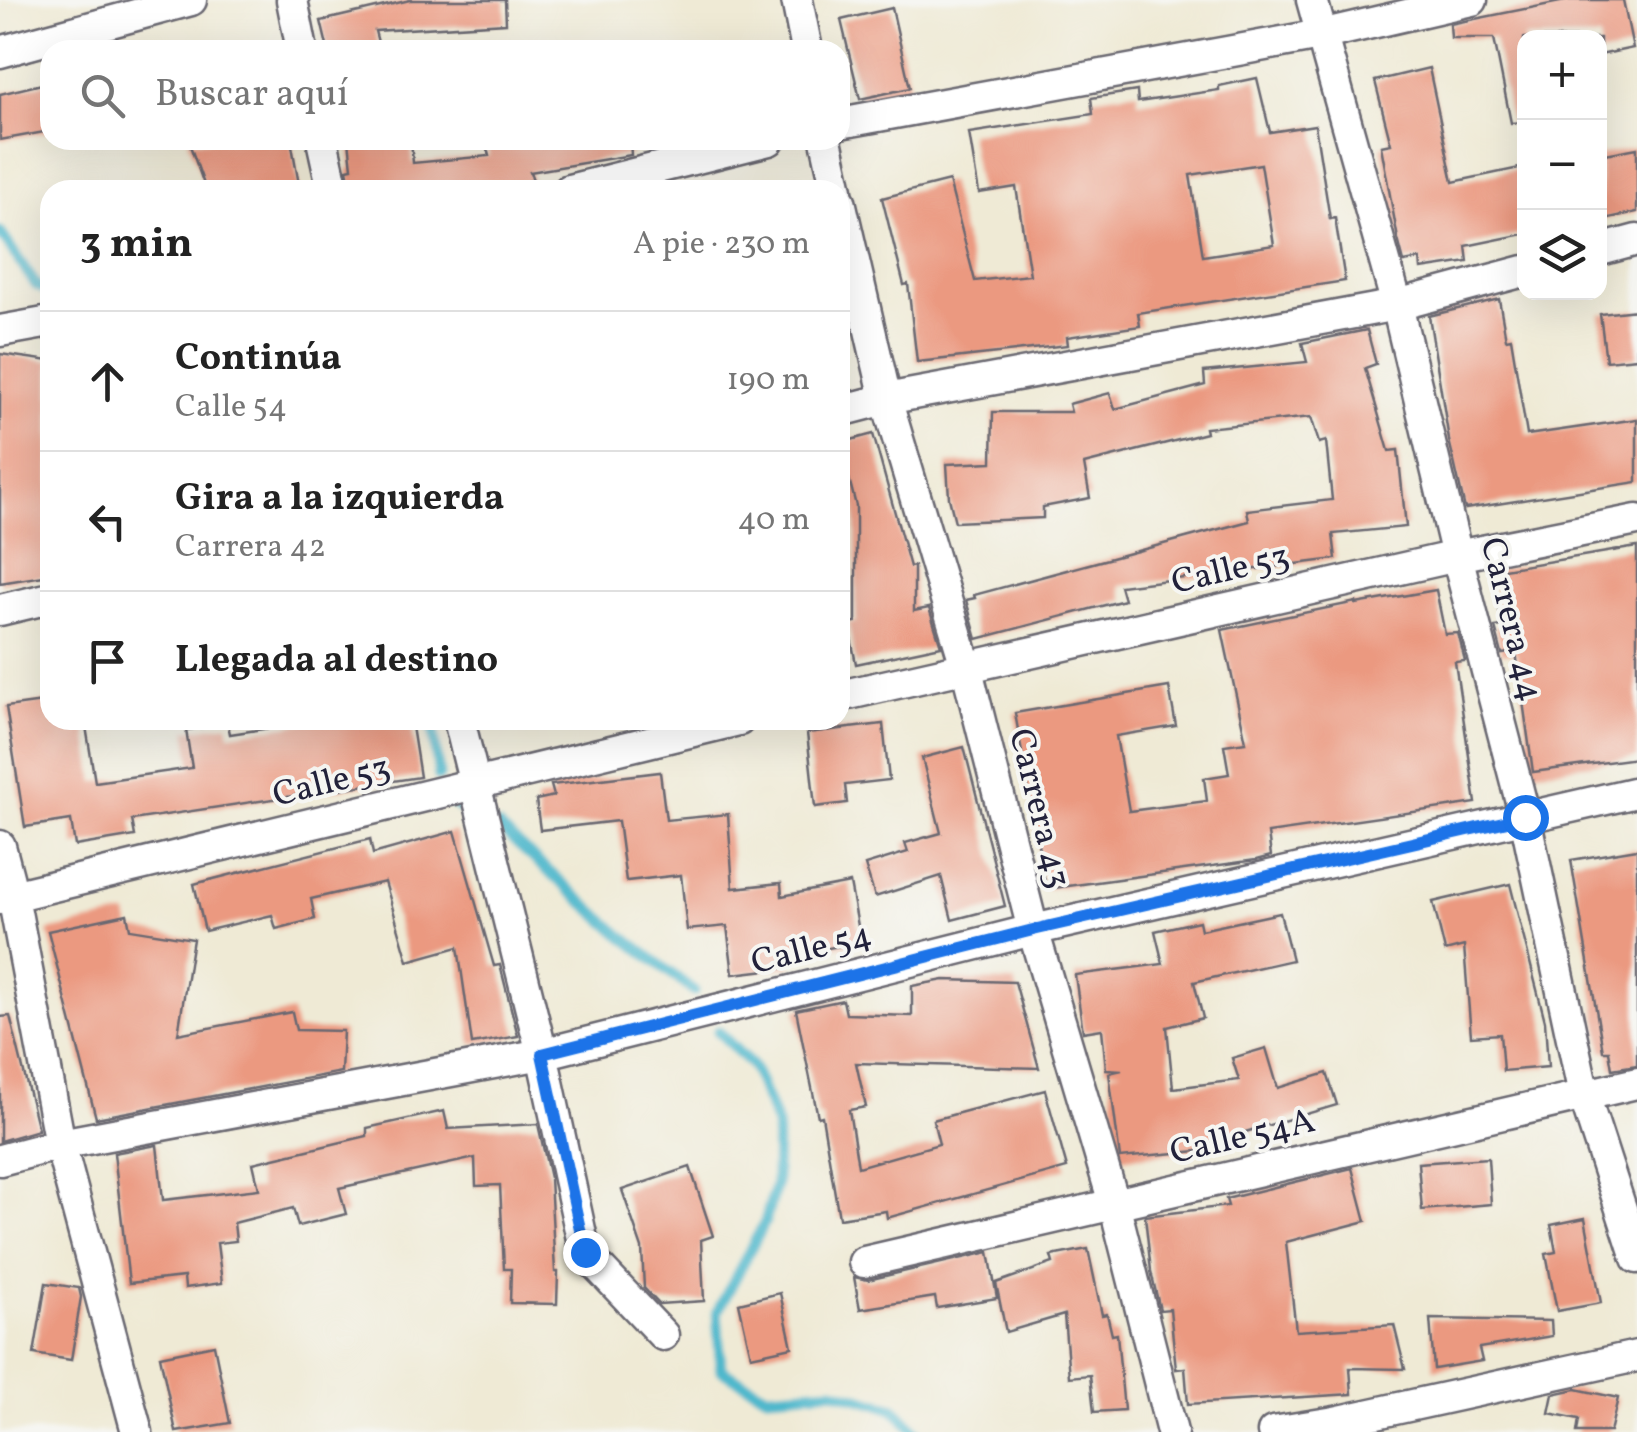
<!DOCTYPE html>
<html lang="es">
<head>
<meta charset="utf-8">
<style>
	body { margin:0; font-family:Vollkorn,serif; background:#f2f2f2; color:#222 }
	.controls { position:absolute; right:30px; top:30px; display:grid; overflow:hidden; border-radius:20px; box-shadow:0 10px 40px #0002 }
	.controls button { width:90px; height:90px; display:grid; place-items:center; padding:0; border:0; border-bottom:2px solid #e0e0e0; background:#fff; color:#222; font:50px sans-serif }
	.stop { position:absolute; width:30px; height:30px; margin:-22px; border:8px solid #1a73e8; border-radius:50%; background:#fff }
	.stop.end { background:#1a73e8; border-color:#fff; box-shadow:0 2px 10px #0008 }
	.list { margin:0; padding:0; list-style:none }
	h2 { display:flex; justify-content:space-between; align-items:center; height:130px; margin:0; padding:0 40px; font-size:42px }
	h2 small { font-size:32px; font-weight:400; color:#767676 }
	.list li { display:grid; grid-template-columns:65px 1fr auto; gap:30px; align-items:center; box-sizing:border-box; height:140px; padding:0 40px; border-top:2px solid #e0e0e0 }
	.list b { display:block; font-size:38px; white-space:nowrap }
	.list p { margin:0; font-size:32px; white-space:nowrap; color:#767676 }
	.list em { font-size:32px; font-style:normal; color:#767676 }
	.icon { flex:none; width:55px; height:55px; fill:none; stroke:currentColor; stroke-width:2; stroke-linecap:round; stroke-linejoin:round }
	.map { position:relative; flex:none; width:1637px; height:1432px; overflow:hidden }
	.search { position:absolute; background:#fff; box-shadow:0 10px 40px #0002; left:40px; top:40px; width:810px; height:110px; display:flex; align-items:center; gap:25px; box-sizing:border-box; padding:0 35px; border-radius:30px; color:#767676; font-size:38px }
	.panel { position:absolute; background:#fff; box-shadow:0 10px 40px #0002; left:40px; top:180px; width:810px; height:550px; border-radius:30px }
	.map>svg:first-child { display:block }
</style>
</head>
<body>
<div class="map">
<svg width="1637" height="1432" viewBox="0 0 1637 1432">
	<rect width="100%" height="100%" fill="#f6f6f2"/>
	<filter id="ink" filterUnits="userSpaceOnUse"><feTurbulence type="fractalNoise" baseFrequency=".01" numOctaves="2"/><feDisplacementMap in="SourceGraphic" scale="20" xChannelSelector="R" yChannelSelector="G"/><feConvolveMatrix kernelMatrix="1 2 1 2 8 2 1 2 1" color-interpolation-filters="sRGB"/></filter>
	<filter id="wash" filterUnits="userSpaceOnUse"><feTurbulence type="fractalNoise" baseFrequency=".0048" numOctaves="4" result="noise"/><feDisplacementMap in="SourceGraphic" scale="40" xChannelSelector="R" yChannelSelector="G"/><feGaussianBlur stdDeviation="2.25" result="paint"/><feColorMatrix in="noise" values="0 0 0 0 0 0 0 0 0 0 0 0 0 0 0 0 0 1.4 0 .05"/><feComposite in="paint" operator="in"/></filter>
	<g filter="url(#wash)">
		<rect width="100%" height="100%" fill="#efead5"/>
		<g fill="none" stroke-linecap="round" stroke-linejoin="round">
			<g stroke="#4fb8cc" stroke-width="11">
				<polyline points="0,232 36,285 50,292"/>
				<polyline points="432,720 439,776"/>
				<polyline points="447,799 473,817"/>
				<polyline points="498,827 621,935 694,991"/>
				<polyline points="718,1031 753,1067 777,1125 776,1183 765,1222 717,1312 721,1370 767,1395 832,1390 893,1408 917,1432"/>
			</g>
		</g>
		<g id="blocks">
			<g fill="#eb9980" fill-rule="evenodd">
				<polygon points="410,0 505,0 506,23 375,31 380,50 328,50 321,21"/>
				<polygon points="1570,0 1623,0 1633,48 1600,55 1600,38 1524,38 1524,122 1511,123 1494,38 1451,38 1450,24"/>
				<polygon points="892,8 910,88 860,99 841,20"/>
				<polygon points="1429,68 1453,182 1524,167 1524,234 1466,246 1468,262 1421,269 1420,259 1404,262 1398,239 1381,146 1391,144 1375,81"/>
				<path d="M1257 78 1270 132 1315 125 1330 219 1335 218 1345 281 1138 313 1140 326 1067 337 1068 345 917 362 908 284 904 285 882 198 949 181 975 281 1030 275 1016 187 979 193 969 133 1093 114 1091 98 1137 91 1138 102 1219 90V86ZM1261 164 1274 245 1203 256 1190 175Z"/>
				<polygon points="50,82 50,131 0,140 0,94"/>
				<polygon points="188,140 291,140 300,190 206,190"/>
				<polygon points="349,140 411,140 413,163 489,156 485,140 630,140 631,155 530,172 533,180 493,190 351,190 347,169 352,168"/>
				<polygon points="1637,148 1637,212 1600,220 1600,155"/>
				<polygon points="1499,299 1506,339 1511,338 1527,435 1637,419 1637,482 1465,509 1449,440 1429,316"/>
				<polygon points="1637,310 1637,358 1606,361 1600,314"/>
				<polygon points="1367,330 1376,364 1365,368 1389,451 1398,450 1406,527 1333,534 1336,559 1120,586 1124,600 977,639 966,600 975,598 974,595 1249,521 1247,510 1332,500 1326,441 1319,443 1311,417 1205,428 1206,433 1084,464 1090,498 1043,507 1043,518 955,522 949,498 947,464 992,462 993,412 1071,412 1069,404 1110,393 1115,409 1205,385 1204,372 1307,362 1302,343"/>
				<polygon points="0,354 50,361 50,575 0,583"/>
				<polygon points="873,434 910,567 914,566 914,611 929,608 941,646 856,664 848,623 856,622 856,506 840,443"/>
				<polygon points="1637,547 1637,758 1533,772 1516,652 1502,654 1495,627 1502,626 1492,571"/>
				<polygon points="1436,590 1445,634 1458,633 1465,661 1455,662 1476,803 1268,833 1271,856 1256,860 1046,889 1015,713 1169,687 1176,726 1116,736 1129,811 1207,801 1204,778 1229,774 1224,745 1246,742 1222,630 1356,602 1356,604"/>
				<polygon points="50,701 50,720 85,720 95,782 192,768 186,730 228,724 230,734 324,720 411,720 420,777 132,820 135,836 75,846 71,820 25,827 6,707"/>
				<polygon points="883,724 889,780 845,785 847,803 815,807 807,733"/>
				<polygon points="964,747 1005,906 952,920 941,876 875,897 865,865 908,852 905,843 941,833 922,758"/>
				<polygon points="660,772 666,820 728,814 733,888 781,883 782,896 850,883 861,942 790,955 791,967 733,974 727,926 687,930 681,875 626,881 618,821 540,830 536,800 554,796 551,785"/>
				<polygon points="455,831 494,966 500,965 518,1036 472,1044 458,947 408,961 385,882 311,899 315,919 276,929 272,915 205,931 194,884 370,839 373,854"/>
				<polygon points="1637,849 1637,1065 1612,1069 1609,1051 1603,1051 1571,860"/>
				<polygon points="1510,884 1545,1021 1548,1067 1503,1071 1500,1034 1471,1036 1464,946 1445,951 1433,902"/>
				<polygon points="1280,913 1292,960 1194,982 1203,1018 1167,1027 1173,1088 1239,1080 1232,1058 1266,1048 1278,1088 1327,1073 1337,1105 1208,1143 1209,1150 1120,1158 1109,1073 1122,1070 1106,1069 1102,1029 1083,1032 1075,975 1163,964 1155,931 1199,921 1201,930"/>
				<polygon points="127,914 130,929 193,939 178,1034 292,1012 296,1030 343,1031 341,1072 96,1118 48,931"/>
				<polygon points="944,980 1015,982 1039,1068 856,1063 866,1107 849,1110 858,1167 939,1144 933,1120 1045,1090 1067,1168 887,1218 886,1211 839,1218 822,1116 818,1117 796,1010 843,1000 846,1014 912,1016 912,986"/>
				<polygon points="10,1016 38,1130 0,1141 0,1017"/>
				<polygon points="444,1111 448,1129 538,1124 550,1178 555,1272 558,1272 557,1304 510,1303 511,1269 504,1269 500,1185 476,1186 475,1158 339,1188 346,1214 298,1226 293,1208 234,1223 236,1241 217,1243 222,1283 185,1288 184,1277 129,1283 114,1153 157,1145 163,1200 259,1189 253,1163 367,1136 367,1128"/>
				<polygon points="1488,1158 1491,1204 1422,1210 1418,1163"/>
				<polygon points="690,1167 713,1236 701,1240 704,1301 659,1304 644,1288 642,1248 622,1190"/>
				<polygon points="1352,1168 1366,1221 1286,1242 1296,1331 1394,1325 1405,1369 1350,1368 1352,1394 1188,1404 1185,1368 1176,1369 1170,1309 1160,1310 1151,1271 1145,1216 1228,1206 1226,1199"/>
				<polygon points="1585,1218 1601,1303 1557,1311 1546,1254 1556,1252 1551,1225"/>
				<polygon points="1088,1249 1102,1315 1107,1314 1112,1335 1117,1334 1124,1410 1094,1412 1090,1375 1069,1377 1064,1315 1006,1332 996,1283 1053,1263 1051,1256"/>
				<polygon points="989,1252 997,1298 937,1308 935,1297 860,1309 854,1277 868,1280"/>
				<polygon points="46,1283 79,1288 81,1297 71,1360 34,1354"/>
				<polygon points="780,1293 792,1347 751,1356 739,1303"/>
				<polygon points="1430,1319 1551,1321 1552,1336 1479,1348 1482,1361 1434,1369"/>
				<polygon points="214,1345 230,1423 176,1432 160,1356"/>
				<polygon points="1576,1389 1618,1398 1610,1432 1577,1432 1579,1419 1549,1413 1553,1394"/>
			</g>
		</g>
	</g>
	<g filter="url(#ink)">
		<use href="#blocks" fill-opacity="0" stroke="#6a6871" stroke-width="2.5"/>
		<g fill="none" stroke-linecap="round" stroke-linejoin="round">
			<g stroke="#6a6871" stroke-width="35">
				<g id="street">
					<polyline points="292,0 302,50"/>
					<polyline points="797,0 807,50"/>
					<polyline points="1312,0 1397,305 1457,556 1525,817 1584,1095 1637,1258"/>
					<polyline points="0,52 191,0"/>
					<polyline points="840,123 1320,35 1472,0"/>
					<polyline points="322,140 333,190"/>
					<polyline points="826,140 837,190"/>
					<polyline points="569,190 769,140"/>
					<polyline points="840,201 886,399 966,666 1033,930 1114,1203 1172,1432"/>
					<polyline points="1600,250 1637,240"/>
					<polyline points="0,331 50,322"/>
					<polyline points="840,411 886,399 1397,305 1524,271"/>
					<polyline points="0,610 50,598"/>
					<polyline points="840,696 1457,556 1637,520"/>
					<polyline points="459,720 542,1054 585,1253 663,1335"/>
					<polyline points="0,846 13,896 60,1144 137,1432"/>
					<polyline points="0,899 739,720"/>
					<polyline points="0,1160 60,1144 542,1054 1033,930 1637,792"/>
					<polyline points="864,1262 1637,1083"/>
					<polyline points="1273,1432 1335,1422 1637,1356"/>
				</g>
			</g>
			<use href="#street" stroke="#fff" stroke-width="30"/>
		</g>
	</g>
	<g fill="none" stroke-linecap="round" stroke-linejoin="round" filter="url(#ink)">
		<polyline stroke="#1a73e8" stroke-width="12" points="585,1252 542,1054 1033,930 1525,817"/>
	</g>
	<g text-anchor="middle" stroke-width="8" stroke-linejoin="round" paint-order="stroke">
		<g font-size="35" fill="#22223b" stroke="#f6f6f2">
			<text transform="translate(1230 568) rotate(-13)" y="12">Calle 53</text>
			<text transform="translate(1513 619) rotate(76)" y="12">Carrera 44</text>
			<text transform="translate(331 780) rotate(-14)" y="12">Calle 53</text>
			<text transform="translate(1041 808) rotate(76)" y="12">Carrera 43</text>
			<text transform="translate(811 947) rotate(-14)" y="12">Calle 54</text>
			<text transform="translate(1242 1135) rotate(-13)" y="12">Calle 54A</text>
		</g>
	</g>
</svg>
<div class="controls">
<button>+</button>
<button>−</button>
<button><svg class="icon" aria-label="layers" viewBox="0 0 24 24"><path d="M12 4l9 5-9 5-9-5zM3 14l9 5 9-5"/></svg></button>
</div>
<div class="stop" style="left:1525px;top:817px"></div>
<div class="stop end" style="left:585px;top:1252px"></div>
<div class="search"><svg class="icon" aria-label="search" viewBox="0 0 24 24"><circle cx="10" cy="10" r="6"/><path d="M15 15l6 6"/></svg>Buscar aquí</div>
<section class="panel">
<h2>3 min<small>A pie · 230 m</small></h2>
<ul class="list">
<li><svg class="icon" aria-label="ahead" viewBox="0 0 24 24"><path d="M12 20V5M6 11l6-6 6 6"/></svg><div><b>Continúa</b><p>Calle 54</p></div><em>190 m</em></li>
<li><svg class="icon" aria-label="left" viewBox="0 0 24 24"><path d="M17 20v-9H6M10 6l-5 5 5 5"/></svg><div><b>Gira a la izquierda</b><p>Carrera 42</p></div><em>40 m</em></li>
<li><svg class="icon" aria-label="arrive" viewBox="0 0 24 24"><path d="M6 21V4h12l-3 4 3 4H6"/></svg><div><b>Llegada al destino</b></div></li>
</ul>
</section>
</div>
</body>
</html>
